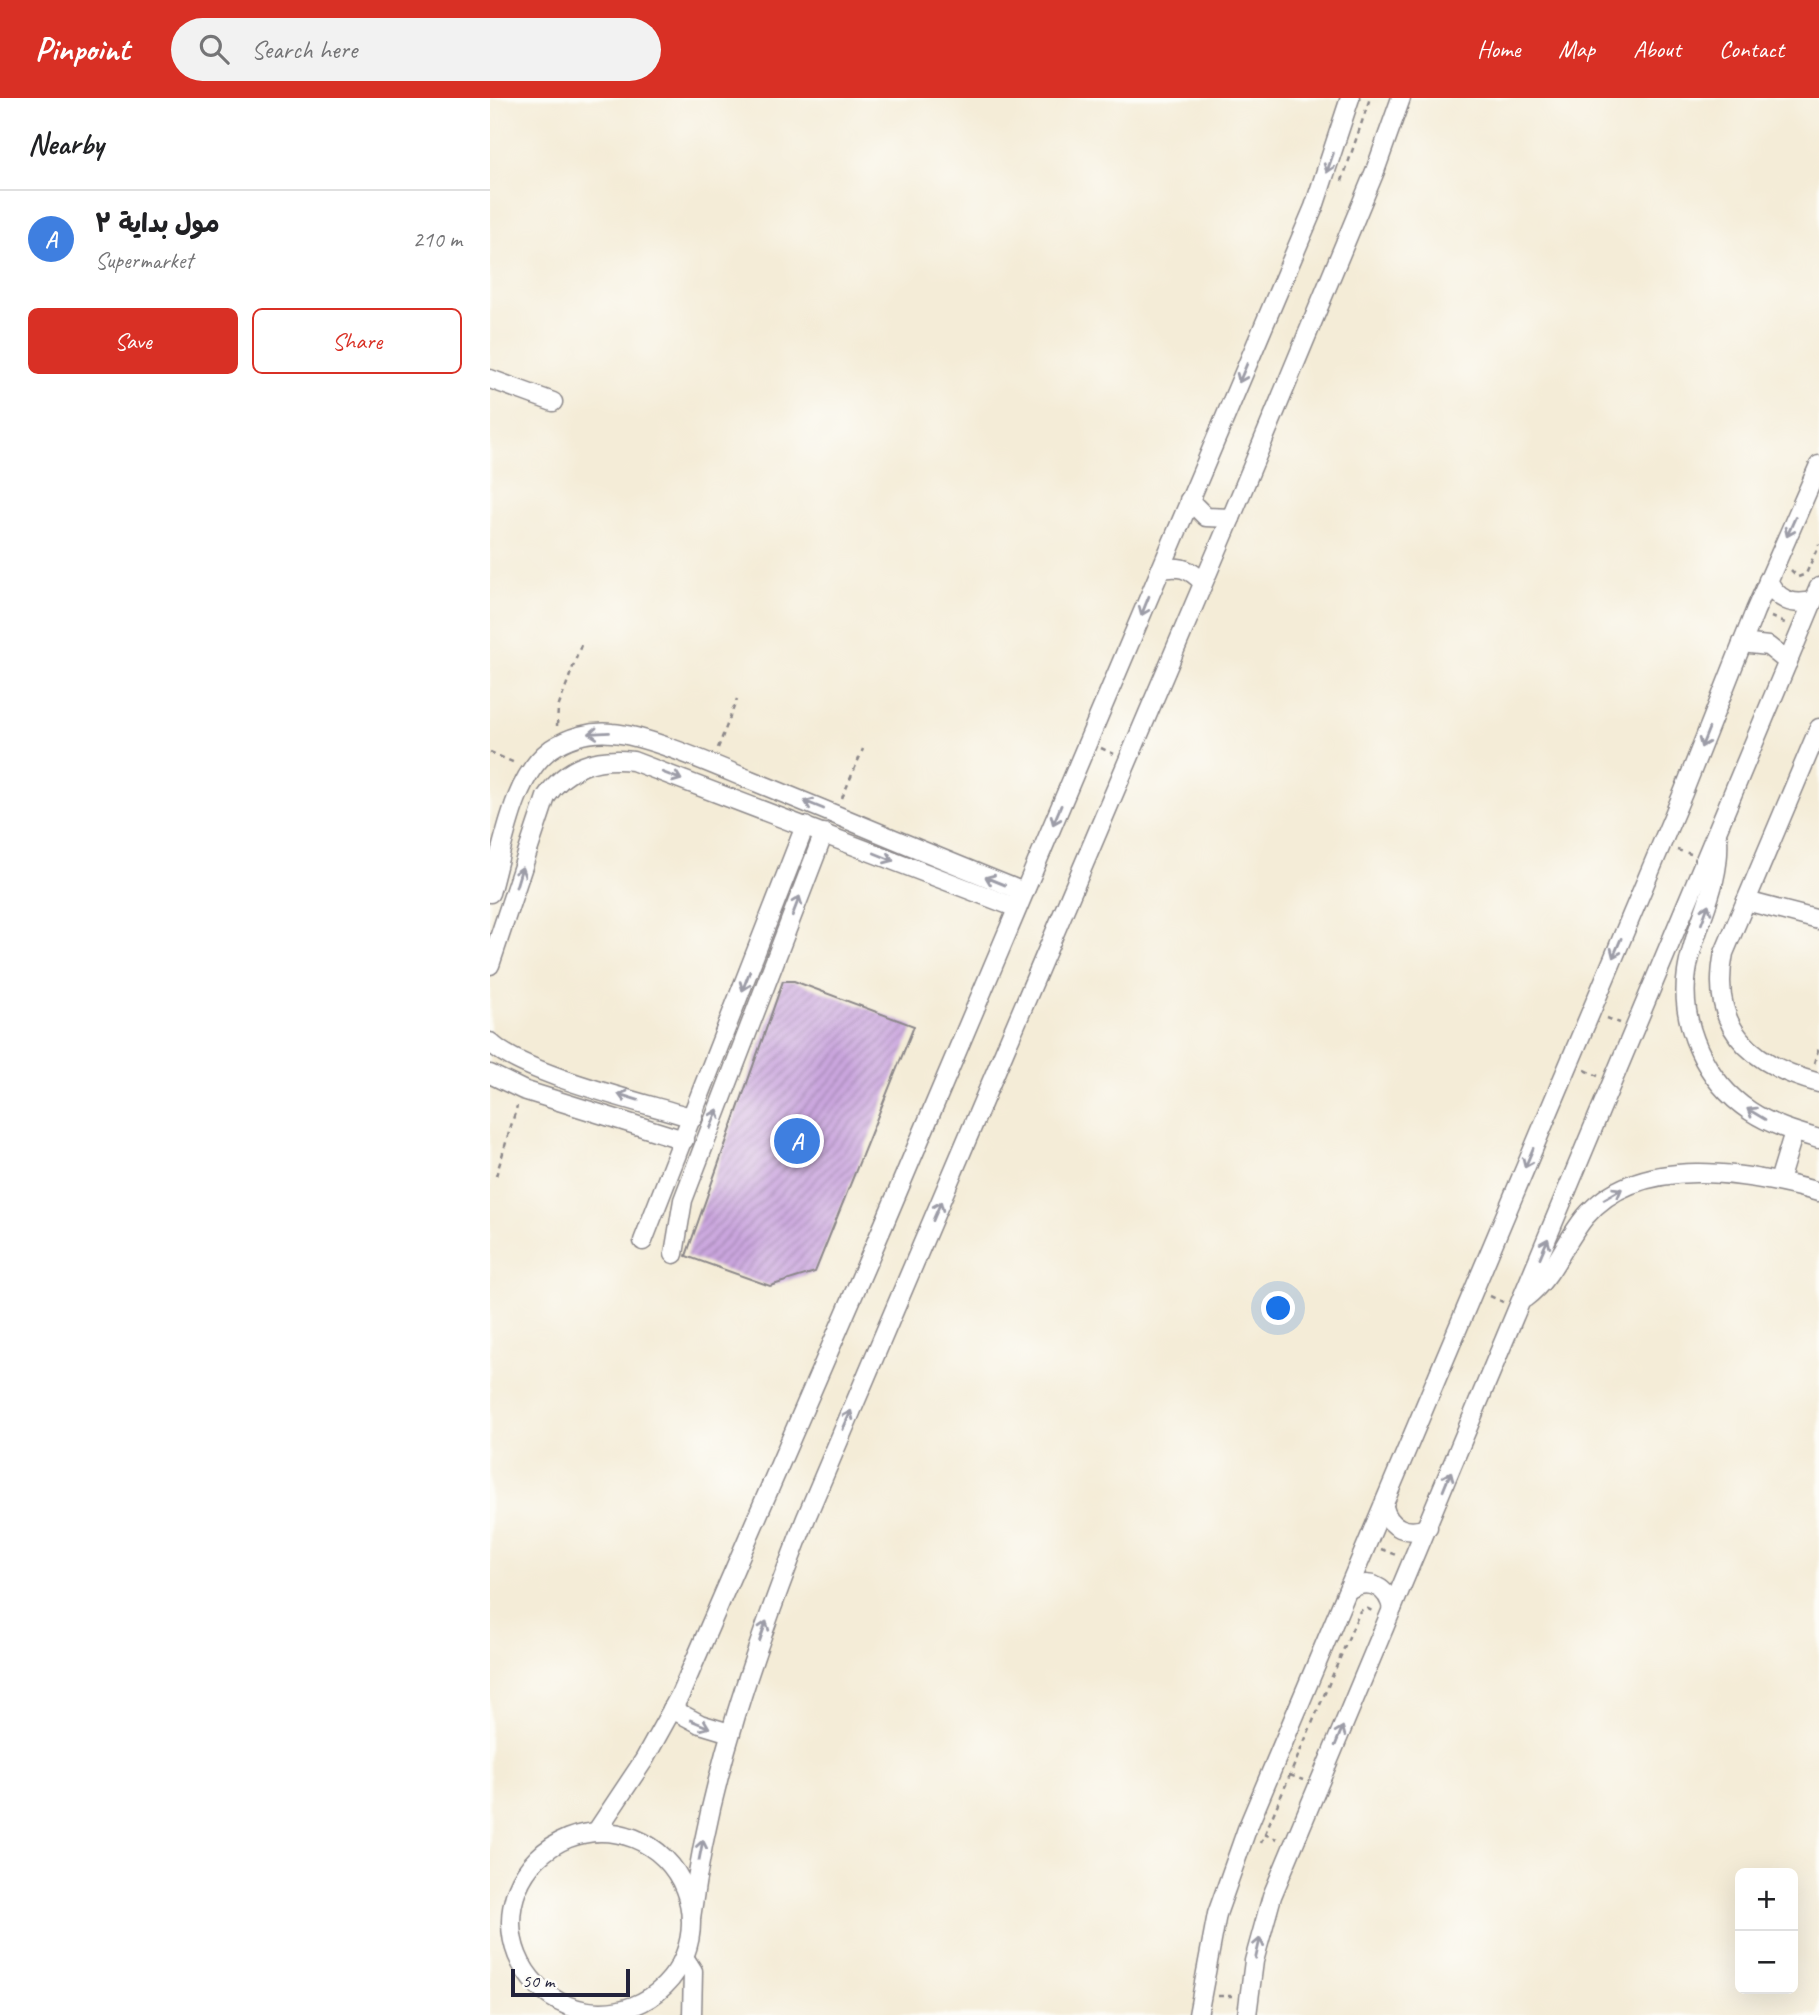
<!DOCTYPE html>
<html lang="en">
<head>
<meta charset="utf-8">
<style>
	body { margin:0; font-family:Caveat,"Playpen Sans Arabic",sans-serif; background:#f2f2f2; color:#202124 }
	.controls { position:absolute; right:21px; bottom:21px; display:grid; overflow:hidden; border-radius:10px; box-shadow:0 7px 28px #0002 }
	.controls button { width:63px; height:63px; display:grid; place-items:center; padding:0; border:0; border-bottom:2px solid #e0e0e0; background:#fff; color:#202124; font:35px sans-serif }
	.scale { position:absolute; left:21px; bottom:18px; width:119px; box-sizing:border-box; padding-left:7px; border:4px solid #22223b; border-top:0; font-size:19px; line-height:24px; white-space:nowrap; color:#22223b; -webkit-text-stroke:5px #fdfcf7; paint-order:stroke }
	.you { position:absolute; left:789px; top:1211px; width:24px; height:24px; margin:-18px; border:5px solid #fff; border-radius:50%; background:#1a73e8; box-shadow:0 0 0 10px #1a73e833 }
	.badge { display:grid; place-items:center; width:46px; height:46px; border-radius:50%; background:#d93025; color:#fff; font-size:23px; font-weight:700 }
	.pin { position:absolute; translate:-50% -50%; border:4px solid #fff; box-shadow:0 2px 7px #0006 }
	.list { margin:0; padding:0; list-style:none }
	h2 { display:flex; justify-content:space-between; align-items:center; height:91px; margin:0; padding:0 28px; font-size:30px }
	h2 small { font-size:23px; font-weight:400; color:#757577 }
	.list li { display:grid; grid-template-columns:46px 1fr auto; gap:21px; align-items:center; box-sizing:border-box; height:98px; padding:0 28px; border-top:2px solid #e0e0e0 }
	.list b { display:block; font-size:26px; white-space:nowrap }
	.list p { margin:0; font-size:23px; white-space:nowrap; color:#757577 }
	.list em { font-size:23px; font-style:normal; color:#757577 }
	.actions { display:flex; gap:14px; padding:21px 28px }
	.actions a { flex:1; padding:16px 0; border:2px solid #d93025; border-radius:10px; text-align:center; font-size:24px; color:#d93025 }
	.actions .main { background:#d93025; color:#fff }
	.icon { flex:none; width:38px; height:38px; fill:none; stroke:currentColor; stroke-width:2; stroke-linecap:round; stroke-linejoin:round }
	.map { position:relative; flex:none; width:1329px; height:1917px; overflow:hidden }
	header { display:flex; align-items:center; gap:42px; box-sizing:border-box; height:98px; padding:0 35px; background:#d93025; color:#fff }
	header strong { font-size:33px }
	nav { display:flex; gap:38px; margin-inline-start:auto; font-size:24px }
	.search { width:490px; height:63px; background:#f2f2f2; display:flex; align-items:center; gap:18px; box-sizing:border-box; padding:0 24px; border-radius:38px; color:#757577; font-size:26px }
	main { display:flex }
	aside { flex:1; background:#fff }
	.map>svg:first-child { display:block }
</style>
</head>
<body>
<header>
<strong>Pinpoint</strong>
<div class="search"><svg class="icon" aria-label="search" viewBox="0 0 24 24"><circle cx="10" cy="10" r="6"/><path d="M15 15l6 6"/></svg>Search here</div>
<nav><a>Home</a><a>Map</a><a>About</a><a>Contact</a></nav>
</header>
<main>
<aside>
<h2>Nearby<small></small></h2>
<ul class="list">
<li><span class="badge" style="background:#3f7fe0">A</span><div><b>مول بداية ۲</b><p>Supermarket</p></div><em>210 m</em></li>
</ul>
<div class="actions"><a class="main">Save</a><a>Share</a></div>
</aside>
<div class="map">
<svg width="1329" height="1917" viewBox="0 0 1329 1917">
	<defs>
		<pattern id="building-hatch" width="6" height="6" patternUnits="userSpaceOnUse" patternTransform="scale(1.75)"><rect width="6" height="6" fill="#caa6de"/><path d="M-1 1l2-2M0 6l6-6M5 7l2-2" fill="none" stroke="#a487b5"/></pattern>
	</defs>
	<rect width="100%" height="100%" fill="#fdfcf7"/>
	<filter id="ink" filterUnits="userSpaceOnUse"><feTurbulence type="fractalNoise" baseFrequency=".0143" numOctaves="2"/><feDisplacementMap in="SourceGraphic" scale="14" xChannelSelector="R" yChannelSelector="G"/><feConvolveMatrix kernelMatrix="1 2 1 2 8 2 1 2 1" color-interpolation-filters="sRGB"/></filter>
	<filter id="wash" filterUnits="userSpaceOnUse"><feTurbulence type="fractalNoise" baseFrequency=".00686" numOctaves="4" result="noise"/><feDisplacementMap in="SourceGraphic" scale="28" xChannelSelector="R" yChannelSelector="G"/><feGaussianBlur stdDeviation="1.57" result="paint"/><feColorMatrix in="noise" values="0 0 0 0 0 0 0 0 0 0 0 0 0 0 0 0 0 1.4 0 .05"/><feComposite in="paint" operator="in"/></filter>
	<g filter="url(#wash)">
		<rect width="100%" height="100%" fill="#f4ecd7"/>
		<g id="blocks">
			<polygon fill="url(#building-hatch)" points="293,883 304,883 424,928 325,1174 280,1188 196,1158"/>
		</g>
	</g>
	<g filter="url(#ink)">
		<use href="#blocks" fill-opacity="0" stroke="#8b8789" stroke-width="2"/>
		<g fill="none" stroke-linecap="round" stroke-linejoin="round">
			<g stroke="#8b8789" stroke-width="21">
				<g id="minor">
					<polyline points="0,281 63,304"/>
					<polyline points="699,402 716,419 741,420"/>
					<path d="M670 472C687 467 700 470 712 484"/>
					<path d="M1278 482C1287 502 1303 509 1324 502"/>
					<polyline points="1252,545 1278,548 1298,564"/>
					<path d="M1329 630 1234 855C1219 930 1261 967 1329 985"/>
					<path d="M1228 740C1231 791 1204 826 1197 874 1189 926 1216 984 1260 1013 1281 1027 1305 1034 1329 1041"/>
					<path d="M0 795C13 751 22 679 61 651 79 639 101 633 122 635 156 637 224 667 258 681 350 718 441 757 534 794"/>
					<polyline points="1256,803 1329,822"/>
					<path d="M0 867 56 699C77 668 106 659 143 663L527 810"/>
					<path d="M0 944C31 976 155 1005 203 1020"/>
					<polyline points="0,976 33,992 194,1042"/>
					<polyline points="1289,1083 1304,1034"/>
					<polyline points="153,1143 315,728"/>
					<polyline points="184,1156 193,1102 334,735"/>
					<path d="M1035 1200C1064 1178 1073 1146 1095 1119 1149 1054 1259 1075 1329 1094"/>
					<path d="M894 1409C899 1430 918 1438 938 1429"/>
					<path d="M860 1491C879 1480 898 1489 902 1511"/>
					<polyline points="182,1611 210,1626 240,1635"/>
					<polyline points="106,1734 154,1662 190,1597 394,1126 824,109 860,0"/>
					<circle cx="111" cy="1824" r="90"/>
					<path d="M201 1820C219 1681 265 1550 316 1420L741 420 885 73 911 0"/>
					<polyline points="194,1859 203,1873 202,1917"/>
					<polyline points="708,1917 727,1816 757,1731 1193,695 1265,513 1329,367"/>
					<polyline points="757,1917 764,1863 782,1798 1329,489"/>
				</g>
			</g>
			<g stroke="#8b8789" stroke-width="2.5" stroke-dasharray="5 5" stroke-linecap="butt">
				<polyline points="852,83 880,0"/>
				<polyline points="1301,472 1308,479 1316,476 1329,446"/>
				<polyline points="1281,519 1297,526"/>
				<polyline points="67,628 68,610 91,547"/>
				<polyline points="228,650 247,601"/>
				<polyline points="611,650 624,656"/>
				<polyline points="0,654 25,665"/>
				<polyline points="352,700 373,651"/>
				<polyline points="1187,752 1201,756"/>
				<polyline points="1117,920 1130,925"/>
				<polyline points="1324,966 1329,949"/>
				<polyline points="1095,972 1108,978"/>
				<polyline points="6,1078 27,1008"/>
				<polyline points="1000,1198 1013,1204"/>
				<polyline points="891,1451 908,1458"/>
				<polyline points="800,1677 813,1682"/>
				<polyline points="774,1736 787,1741"/>
				<polyline points="771,1745 870,1513 876,1510 882,1513"/>
				<polyline points="728,1898 742,1898"/>
			</g>
			<use href="#minor" stroke="#fff" stroke-width="18"/>
		</g>
		<defs><path id="oneway-shaft" d="M-6 0H5M1.5-3L5.5 0L1.5 3" fill="none" stroke-width="1.6" stroke-linecap="round" stroke-linejoin="round" transform="scale(1.75)"/></defs>
		<g stroke="#9c9ca7">
			<use href="#oneway-shaft" transform="translate(840 65) rotate(109)"/>
			<use href="#oneway-shaft" transform="translate(753 275) rotate(113)"/>
			<use href="#oneway-shaft" transform="translate(1301 429) rotate(114)"/>
			<use href="#oneway-shaft" transform="translate(655 508) rotate(112)"/>
			<use href="#oneway-shaft" transform="translate(109 635) rotate(177)"/>
			<use href="#oneway-shaft" transform="translate(1215 640) rotate(112)"/>
			<use href="#oneway-shaft" transform="translate(182 678) rotate(21)"/>
			<use href="#oneway-shaft" transform="translate(324 707) rotate(-158)"/>
			<use href="#oneway-shaft" transform="translate(567 717) rotate(113)"/>
			<use href="#oneway-shaft" transform="translate(394 759) rotate(22)"/>
			<use href="#oneway-shaft" transform="translate(29 779) rotate(-73)"/>
			<use href="#oneway-shaft" transform="translate(505 783) rotate(-158)"/>
			<use href="#oneway-shaft" transform="translate(306 808) rotate(-69)"/>
			<use href="#oneway-shaft" transform="translate(1215 816) rotate(-70)"/>
			<use href="#oneway-shaft" transform="translate(1127 850) rotate(113)"/>
			<use href="#oneway-shaft" transform="translate(256 883) rotate(111)"/>
			<use href="#oneway-shaft" transform="translate(138 999) rotate(-163)"/>
			<use href="#oneway-shaft" transform="translate(1266 1016) rotate(-149)"/>
			<use href="#oneway-shaft" transform="translate(224 1021) rotate(-69)"/>
			<use href="#oneway-shaft" transform="translate(1039 1060) rotate(113)"/>
			<use href="#oneway-shaft" transform="translate(1123 1096) rotate(-30)"/>
			<use href="#oneway-shaft" transform="translate(447 1113) rotate(-67)"/>
			<use href="#oneway-shaft" transform="translate(1054 1150) rotate(-67)"/>
			<use href="#oneway-shaft" transform="translate(357 1322) rotate(-67)"/>
			<use href="#oneway-shaft" transform="translate(957 1383) rotate(-68)"/>
			<use href="#oneway-shaft" transform="translate(273 1533) rotate(-71)"/>
			<use href="#oneway-shaft" transform="translate(210 1626) rotate(22)"/>
			<use href="#oneway-shaft" transform="translate(849 1638) rotate(-68)"/>
			<use href="#oneway-shaft" transform="translate(211 1752) rotate(-79)"/>
			<use href="#oneway-shaft" transform="translate(768 1850) rotate(-77)"/>
		</g>
	</g>
</svg>
<div class="controls">
<button>+</button>
<button>−</button>
</div>
<div class="scale">50 m</div>
<div class="you"></div>
<div class="pin badge" style="left:307px;top:1043px;background:#3f7fe0">A</div>
</div>
</main>
</body>
</html>
